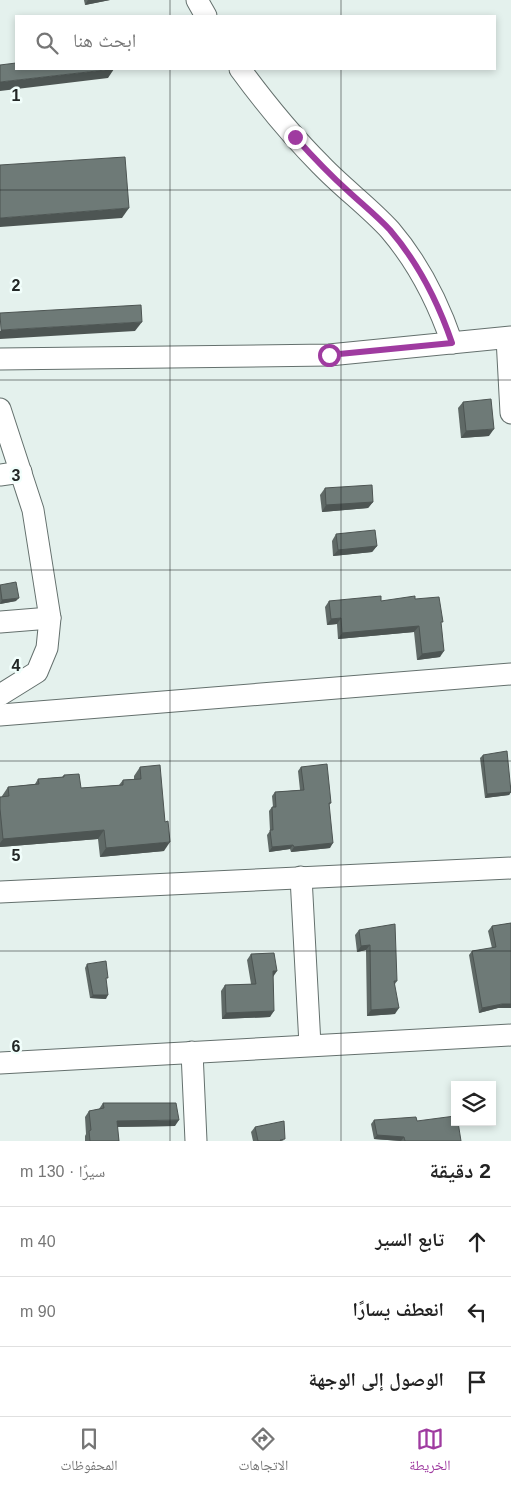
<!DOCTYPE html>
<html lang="ar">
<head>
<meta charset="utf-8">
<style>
	body { margin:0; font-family:Helvetica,"Noto Naskh Arabic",sans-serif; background:#f2f2f2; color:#222; direction:rtl }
	.controls { position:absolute; right:15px; bottom:15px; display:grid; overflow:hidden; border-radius:0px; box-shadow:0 2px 8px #0003 }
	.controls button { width:45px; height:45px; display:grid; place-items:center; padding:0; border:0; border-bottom:1px solid #e0e0e0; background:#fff; color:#222; font:25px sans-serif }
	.stop { position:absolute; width:15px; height:15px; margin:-11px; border:4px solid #9f3ba0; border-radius:50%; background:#fff }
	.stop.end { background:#9f3ba0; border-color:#fff; box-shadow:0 1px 5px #0008 }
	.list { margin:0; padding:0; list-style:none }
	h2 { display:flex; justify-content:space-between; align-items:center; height:65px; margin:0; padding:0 20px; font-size:21px }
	h2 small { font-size:16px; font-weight:400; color:#767676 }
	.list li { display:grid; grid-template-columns:32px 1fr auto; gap:15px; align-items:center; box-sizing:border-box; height:70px; padding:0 20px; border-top:1px solid #e0e0e0 }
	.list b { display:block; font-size:19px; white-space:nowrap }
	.list em { font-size:16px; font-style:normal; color:#767676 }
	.icon { flex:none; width:28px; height:28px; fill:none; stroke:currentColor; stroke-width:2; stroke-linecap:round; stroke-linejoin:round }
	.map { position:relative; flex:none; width:511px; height:1141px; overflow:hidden; direction:ltr }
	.search { position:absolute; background:#fff; box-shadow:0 2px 8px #0003; left:15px; right:15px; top:15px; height:55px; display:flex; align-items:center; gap:12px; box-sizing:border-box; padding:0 18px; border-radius:0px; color:#767676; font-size:19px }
	.sheet { height:275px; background:#fff }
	nav { display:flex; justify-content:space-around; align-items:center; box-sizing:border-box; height:70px; border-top:1px solid #e0e0e0; background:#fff; font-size:14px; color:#767676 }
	nav a { display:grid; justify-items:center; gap:2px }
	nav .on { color:#9f3ba0 }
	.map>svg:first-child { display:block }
</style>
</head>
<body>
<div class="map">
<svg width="511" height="1141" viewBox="0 0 511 1141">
	<rect width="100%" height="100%" fill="#e4f1ed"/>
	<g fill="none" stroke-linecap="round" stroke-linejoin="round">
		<g stroke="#64706d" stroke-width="23">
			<g id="minor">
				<polyline points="197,0 206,16"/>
				<path d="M240 69C265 103 291 135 321 165 343 188 369 207 390 230 419 264 438 302 452 343"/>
				<polyline points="507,338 511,413"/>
				<polyline points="0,359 329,355 511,337"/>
				<polyline points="0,409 33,510 50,618 47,648 37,672 0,695"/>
				<polyline points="0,475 21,472"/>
				<polyline points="0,622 50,618"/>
				<polyline points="0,715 511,674"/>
				<polyline points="301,877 310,1045"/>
				<polyline points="0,892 511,868"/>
				<polyline points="192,1052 196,1141"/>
				<polyline points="0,1063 511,1035"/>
			</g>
		</g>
		<use href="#minor" stroke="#fff" stroke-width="21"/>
	</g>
	<g fill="#5f6966">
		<polygon points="84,0 110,0 85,5"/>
		<polygon points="463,402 489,436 461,438 458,408"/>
		<polygon points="325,488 373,502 368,508 322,512 320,495"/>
		<polygon points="336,534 377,546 372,552 333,556 332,541"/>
		<polygon points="0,585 16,601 0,604"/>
		<polygon points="415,599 441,625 440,657 417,660 414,632 338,639 337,624 327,625 325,607 329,601 381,601"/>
		<polygon points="483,755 511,786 511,792 509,795 485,798 480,758"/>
		<polygon points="140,767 164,851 100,857 98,839 0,847 0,797 2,797 2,796 8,787 35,784 38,779 62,777 64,775 81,788 119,785 123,780 134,779 134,776"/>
		<polygon points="301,767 331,803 329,805 330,848 291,852 290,849 269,852 267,835 270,831 269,811 272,807 273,807 272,796 275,792 300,790 298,771"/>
		<polygon points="511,923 498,1008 479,1013 469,955 472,951 492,948 488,931 492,926"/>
		<polygon points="359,930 397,981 395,984 395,1014 367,1016 366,950 357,952 355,935"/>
		<polygon points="251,954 273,977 270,1017 222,1019 221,991 225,985 251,984 247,960"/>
		<polygon points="87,964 106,999 90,998 85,968"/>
		<polygon points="103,1103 175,1126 117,1127 119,1141 85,1141 85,1136 86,1134 85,1117 89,1111 99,1109"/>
		<polygon points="374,1120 417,1121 461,1141 401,1141 374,1139 371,1124"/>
		<polygon points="255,1127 284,1141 253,1141 251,1132"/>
	</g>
	<g fill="#4d5553">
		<polygon points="88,0 110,0 85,5"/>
		<polygon points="114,69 108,78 0,91 0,82"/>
		<polygon points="129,208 122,218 0,227 0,218"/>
		<polygon points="142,322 135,331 0,339 0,331 1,330"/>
		<polygon points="494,429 489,436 461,438 466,431"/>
		<polygon points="373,502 368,508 322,512 326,505"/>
		<polygon points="377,546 372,552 333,556 338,550"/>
		<polygon points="19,598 16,601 0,604 2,600"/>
		<polygon points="341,618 337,624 327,625 331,619"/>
		<polygon points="419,626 414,632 338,639 342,633"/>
		<polygon points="444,651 440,657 417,660 422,654"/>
		<polygon points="511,792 509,795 485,798 487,794"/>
		<polygon points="104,830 98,839 0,847 0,843 3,839"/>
		<polygon points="170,842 164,851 100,857 106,848"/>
		<polygon points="333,843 330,848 291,852 294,847"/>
		<polygon points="293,845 290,849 269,852 272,847"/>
		<polygon points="370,945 366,950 357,952 361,946"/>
		<polygon points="273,971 277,971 273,977"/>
		<polygon points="93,995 108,995 106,999 90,998"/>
		<polygon points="502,1004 511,1004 511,1008 498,1008 479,1013 482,1008"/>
		<polygon points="399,1008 395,1014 367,1016 371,1010"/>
		<polygon points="274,1011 270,1017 222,1019 226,1013"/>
		<polygon points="179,1120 175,1126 112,1127 117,1121"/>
		<polygon points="377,1135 404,1137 401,1141 374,1139"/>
	</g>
	<g fill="#6e7a77" stroke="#4d5553">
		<polygon points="16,63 16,69 114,69 0,82 0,65"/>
		<polygon points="125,157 129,208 0,218 0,165"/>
		<polygon points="141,305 142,322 1,330 0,313"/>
		<polygon points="491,399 494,429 466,431 463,402"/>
		<polygon points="372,485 373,502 326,505 325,488"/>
		<polygon points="375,530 377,546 338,550 336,534"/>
		<polygon points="16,582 19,598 2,600 0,585"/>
		<polygon points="381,596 381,601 415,596 415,599 439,597 443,622 441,622 444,651 422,654 419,626 342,633 341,618 331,619 329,601"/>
		<polygon points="507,751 511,792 487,794 483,755"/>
		<polygon points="327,764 331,803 329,803 333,843 294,847 293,845 272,847 270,830 273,830 272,807 276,807 275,792 304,790 301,767"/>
		<polygon points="160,765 165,822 168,821 170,842 106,848 104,830 3,839 0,809 0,797 9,796 8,787 39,784 38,779 64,777 64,775 79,774 81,788 123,785 123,780 141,779 140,767"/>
		<polygon points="511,923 511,1004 502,1004 482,1008 472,951 496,947 492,926"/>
		<polygon points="395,924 397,981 394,981 399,1008 371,1010 370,945 361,946 359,930"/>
		<polygon points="274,953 277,971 273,971 274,1011 226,1013 225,985 256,984 251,954"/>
		<polygon points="106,961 108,978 106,978 108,995 93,995 87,964"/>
		<polygon points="103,1103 176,1103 179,1120 117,1121 119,1141 90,1141 89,1131 91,1130 89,1111 104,1108"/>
		<polygon points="455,1116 455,1122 458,1122 461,1141 405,1141 404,1137 377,1135 374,1120 416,1117 417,1121"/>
		<polygon points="284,1121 285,1139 280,1140 281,1141 258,1141 255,1127"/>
	</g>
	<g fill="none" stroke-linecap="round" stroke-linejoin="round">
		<path stroke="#9f3ba0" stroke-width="6" d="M295 137C312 156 329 174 348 191 362 204 377 216 390 230 419 264 438 302 452 343L329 355"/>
	</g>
	<path fill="none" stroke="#222726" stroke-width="1" stroke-opacity="0.55" d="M170 0V16M341 0V16M170 69V1141M341 69V1141M0 190H511M0 380H511M0 570H511M0 761H511M0 951H511"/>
	<g font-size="16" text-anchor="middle" font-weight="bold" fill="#222726" stroke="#f1fefb" stroke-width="5" stroke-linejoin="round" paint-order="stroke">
		<text x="16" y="101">1</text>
		<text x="16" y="291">2</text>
		<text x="16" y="481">3</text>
		<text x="16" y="671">4</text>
		<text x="16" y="861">5</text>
		<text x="16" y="1052">6</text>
	</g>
</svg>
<div class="controls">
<button><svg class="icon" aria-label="layers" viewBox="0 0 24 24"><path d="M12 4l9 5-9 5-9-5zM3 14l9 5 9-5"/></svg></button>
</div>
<div class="stop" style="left:329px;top:355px"></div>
<div class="stop end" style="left:295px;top:137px"></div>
<div class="search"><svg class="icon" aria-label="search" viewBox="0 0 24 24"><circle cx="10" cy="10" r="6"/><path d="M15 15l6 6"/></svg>ابحث هنا</div>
</div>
<section class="sheet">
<h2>2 دقيقة<small>سيرًا · 130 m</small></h2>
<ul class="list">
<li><svg class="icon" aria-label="ahead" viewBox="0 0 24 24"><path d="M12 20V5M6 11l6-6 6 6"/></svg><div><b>تابع السير</b></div><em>40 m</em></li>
<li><svg class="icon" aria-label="left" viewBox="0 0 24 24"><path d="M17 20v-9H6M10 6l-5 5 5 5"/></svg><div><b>انعطف يسارًا</b></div><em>90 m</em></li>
<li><svg class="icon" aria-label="arrive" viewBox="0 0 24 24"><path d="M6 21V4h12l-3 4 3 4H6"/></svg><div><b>الوصول إلى الوجهة</b></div></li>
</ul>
</section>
<nav>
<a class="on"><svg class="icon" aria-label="map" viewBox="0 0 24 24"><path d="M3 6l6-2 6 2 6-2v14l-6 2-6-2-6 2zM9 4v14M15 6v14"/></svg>الخريطة</a>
<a><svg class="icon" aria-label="directions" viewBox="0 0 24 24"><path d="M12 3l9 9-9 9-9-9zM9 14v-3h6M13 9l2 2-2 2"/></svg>الاتجاهات</a>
<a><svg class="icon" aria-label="saved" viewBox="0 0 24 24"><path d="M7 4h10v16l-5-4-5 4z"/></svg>المحفوظات</a>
</nav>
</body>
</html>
